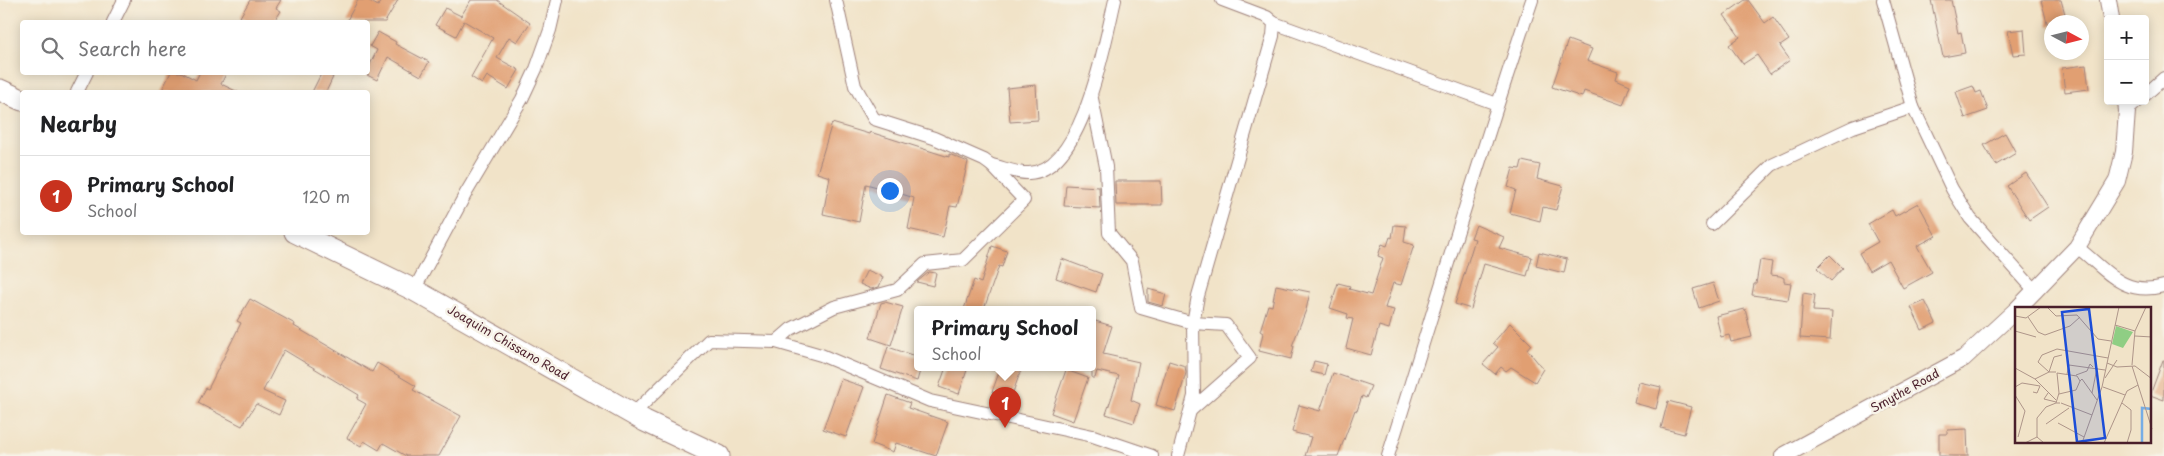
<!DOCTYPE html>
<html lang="en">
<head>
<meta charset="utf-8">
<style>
	body { margin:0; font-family:"Playpen Sans",sans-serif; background:#f6f6f6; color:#202124 }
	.controls { position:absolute; right:15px; top:15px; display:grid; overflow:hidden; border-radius:5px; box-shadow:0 2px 12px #0003 }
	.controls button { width:45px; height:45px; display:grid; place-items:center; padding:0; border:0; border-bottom:1px solid #e0e0e0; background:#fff; color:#202124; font:25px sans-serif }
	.compass { position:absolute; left:2044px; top:15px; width:45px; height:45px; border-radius:50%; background:#fff; box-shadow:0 2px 12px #0003; rotate:97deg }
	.you { position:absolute; left:889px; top:190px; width:18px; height:18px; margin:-12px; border:4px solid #fff; border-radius:50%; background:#1a73e8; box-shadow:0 0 0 8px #1a73e833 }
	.badge { display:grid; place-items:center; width:32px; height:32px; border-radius:50%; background:#c8321e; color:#fff; font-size:16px; font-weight:700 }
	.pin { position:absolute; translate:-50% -41px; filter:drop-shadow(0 1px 2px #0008) }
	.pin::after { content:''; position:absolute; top:26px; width:18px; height:15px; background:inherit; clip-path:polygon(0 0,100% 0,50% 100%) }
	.popup { position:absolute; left:914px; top:306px; width:182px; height:65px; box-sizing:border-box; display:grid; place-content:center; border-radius:5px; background:#fff; filter:drop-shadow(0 1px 4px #0005); font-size:16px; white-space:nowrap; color:#757577 }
	.popup b { font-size:19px; color:#202124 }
	.popup::after { content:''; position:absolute; left:50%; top:100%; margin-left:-10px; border:10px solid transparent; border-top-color:#fff }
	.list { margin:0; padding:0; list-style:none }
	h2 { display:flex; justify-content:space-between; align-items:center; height:65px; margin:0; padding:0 20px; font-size:21px }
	h2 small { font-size:16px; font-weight:400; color:#757577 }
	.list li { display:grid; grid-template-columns:32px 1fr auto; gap:15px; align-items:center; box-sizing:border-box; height:80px; padding:0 20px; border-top:1px solid #e0e0e0 }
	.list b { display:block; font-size:19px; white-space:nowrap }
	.list p { margin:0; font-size:16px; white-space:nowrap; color:#757577 }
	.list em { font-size:16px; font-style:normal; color:#757577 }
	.icon { flex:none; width:28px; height:28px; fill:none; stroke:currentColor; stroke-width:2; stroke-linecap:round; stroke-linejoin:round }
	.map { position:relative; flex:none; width:2164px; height:456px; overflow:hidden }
	.search { position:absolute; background:#fff; box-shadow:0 2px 12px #0003; left:20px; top:20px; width:350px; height:55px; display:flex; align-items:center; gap:12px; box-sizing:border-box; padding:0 18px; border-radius:5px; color:#757577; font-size:19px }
	.panel { position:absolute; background:#fff; box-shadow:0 2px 12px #0003; left:20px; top:90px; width:350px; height:145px; border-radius:5px }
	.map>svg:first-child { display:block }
</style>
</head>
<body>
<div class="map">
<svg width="2164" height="456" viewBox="0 0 2164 456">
	<rect width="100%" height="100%" fill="#f7f3e8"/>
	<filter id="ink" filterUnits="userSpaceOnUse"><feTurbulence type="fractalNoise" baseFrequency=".02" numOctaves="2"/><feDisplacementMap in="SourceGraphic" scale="10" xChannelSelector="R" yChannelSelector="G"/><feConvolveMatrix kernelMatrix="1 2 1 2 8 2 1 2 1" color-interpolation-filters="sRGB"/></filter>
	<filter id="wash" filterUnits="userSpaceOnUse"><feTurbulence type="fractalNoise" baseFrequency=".0096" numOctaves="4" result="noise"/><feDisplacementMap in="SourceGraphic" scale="20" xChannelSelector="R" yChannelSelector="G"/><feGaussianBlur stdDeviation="1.12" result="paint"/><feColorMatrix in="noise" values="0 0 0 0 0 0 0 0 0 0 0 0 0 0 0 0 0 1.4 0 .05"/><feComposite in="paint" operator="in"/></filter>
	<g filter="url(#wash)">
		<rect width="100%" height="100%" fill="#f1e3c8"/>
		<g id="blocks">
			<g fill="#e19f72">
				<polygon points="250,0 281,0 276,8 281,11 274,22 249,22 240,17"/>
				<polygon points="358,0 368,0 378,6 381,0 398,0 385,22 346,22"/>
				<polygon points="471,0 497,0 530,23 517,42 509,37 497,58 519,70 508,89 487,76 482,84 471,77 493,38 464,21 456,36 435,25 445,8 461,16"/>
				<polygon points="1745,0 1748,0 1765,23 1773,17 1789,40 1780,46 1790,60 1770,74 1757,55 1743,64 1729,45 1740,37 1724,15"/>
				<polygon points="1931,0 1951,0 1958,33 1961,32 1965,53 1943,57"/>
				<polygon points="2041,0 2061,0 2067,21 2052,22 2052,25 2048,26"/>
				<polygon points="2024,29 2026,54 2013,55 2008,31"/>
				<polygon points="378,32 396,42 395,44 429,62 421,76 388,57 377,80 367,75 368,69 377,50 370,46"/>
				<polygon points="1568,40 1592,49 1587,61 1618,72 1616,79 1630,85 1623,105 1584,91 1582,97 1552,87"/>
				<polygon points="2086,65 2089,89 2065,92 2062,68"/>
				<polygon points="171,72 181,72 196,80 200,72 227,72 221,84 238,92 161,92"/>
				<polygon points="322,72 333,77 326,92 312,92"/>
				<polygon points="1036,85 1038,120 1010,122 1007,88"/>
				<polygon points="1973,86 1976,93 1981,91 1988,110 1965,118 1956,92"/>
				<polygon points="832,123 869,134 870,132 949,157 949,154 968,162 957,207 950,206 943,237 908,229 914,198 877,186 877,187 866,184 859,222 823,214 830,177 817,173"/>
				<polygon points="2005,133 2016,153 1996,165 1984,145"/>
				<polygon points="1522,161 1540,165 1537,179 1563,186 1556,210 1543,207 1540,221 1510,213 1516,190 1508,187 1513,168 1520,169"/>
				<polygon points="2026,173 2048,207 2029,220 2007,186"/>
				<polygon points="1115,181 1161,181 1162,205 1116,205"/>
				<polygon points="1066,185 1099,187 1100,208 1064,206"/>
				<polygon points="1918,203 1936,236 1917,246 1932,272 1903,288 1888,260 1869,271 1859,253 1878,242 1868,224 1892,210 1895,216"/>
				<polygon points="1394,225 1406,226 1404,242 1414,245 1401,285 1393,283 1385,308 1394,310 1389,329 1379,326 1371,355 1346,348 1353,319 1347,318 1348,314 1330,308 1338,283 1350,286 1349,289 1371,295 1383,258 1378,256 1382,244 1387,246 1390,237 1392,238"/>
				<polygon points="1476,225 1504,237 1499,248 1532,257 1527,276 1484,264 1471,309 1455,304 1475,239 1471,238"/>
				<polygon points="992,246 1007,251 1002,267 999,266 984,309 964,309 974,280 981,283"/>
				<polygon points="1539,252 1567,259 1564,273 1536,266"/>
				<polygon points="1830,255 1843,268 1831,281 1817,268"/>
				<polygon points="1062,259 1102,274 1096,292 1056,278"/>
				<polygon points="1760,260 1772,262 1770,275 1780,276 1784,278 1784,282 1791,283 1788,300 1752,295 1754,284 1756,284"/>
				<polygon points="867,270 883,277 879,287 871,289 860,284"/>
				<polygon points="929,272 936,273 933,286 917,282"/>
				<polygon points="1713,283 1719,301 1699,308 1693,289"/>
				<polygon points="1276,285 1310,292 1306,310 1292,346 1294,346 1291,359 1259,351 1263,333 1260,331 1268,305 1272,306"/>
				<polygon points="1148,289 1166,294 1163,306 1148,302"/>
				<polygon points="1803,293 1815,295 1813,311 1832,312 1830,340 1800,338"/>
				<polygon points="250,299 295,324 294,326 372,372 377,363 416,386 413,390 461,416 439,456 406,456 383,443 379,450 364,441 361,446 347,438 366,404 357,399 359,395 284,350 263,391 285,401 279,415 256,404 242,426 198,403 206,388 208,389 241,323 237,321"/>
				<polygon points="1925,301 1936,323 1922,330 1911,307"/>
				<polygon points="885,302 903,307 891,345 870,338 881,303"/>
				<polygon points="1745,309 1752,337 1731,342 1729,335 1721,337 1716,316"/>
				<polygon points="1092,320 1112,326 1103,354 1139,362 1131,400 1140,404 1134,423 1106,414 1119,376 1097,371 1095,378 1092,378"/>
				<polygon points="1510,323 1531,344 1527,349 1543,369 1535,382 1511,367 1506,371 1501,367 1495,374 1483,364 1498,347 1493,343"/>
				<polygon points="888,347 918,357 918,367 921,367 917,381 881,369"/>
				<polygon points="2163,360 2164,360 2164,400 2150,395"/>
				<polygon points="1169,361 1185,366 1186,373 1175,411 1156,405"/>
				<polygon points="1314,361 1327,364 1324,375 1311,372"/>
				<polygon points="946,367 968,367 959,394 939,387"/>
				<polygon points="1001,367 1022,367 1011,398 992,392"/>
				<polygon points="1066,370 1088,378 1073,421 1051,413"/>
				<polygon points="1333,373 1371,386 1366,398 1362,396 1357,411 1355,410 1338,456 1305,456 1311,437 1292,432 1299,405 1320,411"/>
				<polygon points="841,379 864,387 846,437 823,429"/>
				<polygon points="1639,382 1661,387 1656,409 1634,403"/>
				<polygon points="888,395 910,403 908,408 948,422 936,456 896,443 893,452 872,444"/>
				<polygon points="1668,401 1691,407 1684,434 1661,428"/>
				<polygon points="1967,429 1968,456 1939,456 1939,434 1947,434 1947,430"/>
			</g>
		</g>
	</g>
	<g filter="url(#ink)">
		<use href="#blocks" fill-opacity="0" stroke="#9e817a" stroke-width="1"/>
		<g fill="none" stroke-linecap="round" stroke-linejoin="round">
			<g stroke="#9e817a" stroke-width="14">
				<g id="minor">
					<polyline points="1883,0 1913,107 1952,189 1970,218 2036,292"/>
					<polyline points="113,22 124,0"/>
					<polyline points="1274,23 1497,104"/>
					<polyline points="77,92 87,72"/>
					<polyline points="1091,94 1106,167 1109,233 1132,261 1141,308 1193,323 1226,325 1250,358 1191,410"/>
					<polyline points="2145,95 2164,78"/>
					<polyline points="2127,111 2138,101"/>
					<path d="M991 165C1002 167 1017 174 1029 173 1083 171 1105 42 1115 0"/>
					<polyline points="1712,224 1772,165 1853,127 1913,107"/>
					<path d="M2077 247C2107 270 2122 297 2164 286"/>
					<polyline points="414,290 466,193 522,99 536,69 550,30 557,0"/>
					<polyline points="776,342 821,355 930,401 1093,436 1152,456"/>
					<polyline points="633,414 709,340 776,342 791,329 834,307 897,290 925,264 963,260 1024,200 991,165 984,160 934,138 874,119 855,86 836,0"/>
					<polyline points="1178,456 1194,396 1193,323 1198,296 1273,36 1274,23 1267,17 1222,0"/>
					<path d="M1388 456C1436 304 1481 151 1532 0"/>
				</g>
			</g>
			<g stroke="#9e817a" stroke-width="18">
				<g id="tertiary">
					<polyline points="2108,0 2111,19"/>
					<polyline points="2018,308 2077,247 2117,181 2124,152 2127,111 2126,101"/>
					<polyline points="1783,456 1964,358 2016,310"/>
				</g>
			</g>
			<g stroke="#9e817a" stroke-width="23">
				<g id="trunk">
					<polyline points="0,90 22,100"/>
					<polyline points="295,232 414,290 645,421 719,456"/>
				</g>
			</g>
			<use href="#minor" stroke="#fff" stroke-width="12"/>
			<use href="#tertiary" stroke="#fff" stroke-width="16"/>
			<use href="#trunk" stroke="#fff" stroke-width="21"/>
		</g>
	</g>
	<g text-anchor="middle" stroke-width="5" stroke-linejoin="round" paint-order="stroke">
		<g font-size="12" fill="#4a1f2b" stroke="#f7f3e8">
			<text transform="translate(508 343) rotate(30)" y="4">Joaquim Chissano Road</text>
			<text transform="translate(1905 391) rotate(-29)" y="4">Smythe Road</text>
		</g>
	</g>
	<g transform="translate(2015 307)">
		<rect width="136" height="136" fill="#f1e3c8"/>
		<path d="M101 19 118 25 108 41 97 37Z" fill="#8fce84"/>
		<path fill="none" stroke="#76ade5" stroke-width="2.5" d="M127 136V101L137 102"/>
		<path fill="none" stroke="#ae9589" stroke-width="1" d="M32 0 41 9 62 8 83 32 96 34M0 9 11 11 26 0M13 10 23 25 30 28 55 19 65 10M100 18 120 24M0 24 21 30M120 29 137 30M92 56 102 60 120 59 137 72M117 58 120 24 131 0M117 59 137 122M0 61 20 72 41 93M34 65 23 55 27 48 42 42 93 51M34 65 39 50 47 48M52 67 54 58 90 63M61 68 72 64 75 57 78 60M90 71 102 53M20 72 34 65H41M0 80 7 76 25 79 22 86 18 85M88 80 110 88M33 86 29 92 41 95M77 86 82 61M44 87 61 83 65 74M0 88 10 104 3 130M45 96H41L44 86 42 66 62 69 65 74 67 72 82 93M46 96 77 108M107 96 116 103V123L112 136M43 116 69 130M31 117 54 101M22 130V111L31 100 41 96M10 136 22 130 29 136M67 136 87 80 104 0M89 136 112 84 123 78"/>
		<path fill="#1d4ed8" fill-opacity="0.15" stroke="#1d4ed8" stroke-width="2.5" d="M74 2 90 131 62 135 47 5Z"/>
		<rect width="136" height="136" fill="none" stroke="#4a1f2b" stroke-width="2.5"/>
	</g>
</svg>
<div class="controls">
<button>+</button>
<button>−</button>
</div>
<svg class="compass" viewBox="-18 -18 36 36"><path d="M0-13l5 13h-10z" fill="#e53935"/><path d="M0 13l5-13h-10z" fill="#757577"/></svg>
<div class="you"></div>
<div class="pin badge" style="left:1005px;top:428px">1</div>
<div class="popup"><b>Primary School</b>School</div>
<div class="search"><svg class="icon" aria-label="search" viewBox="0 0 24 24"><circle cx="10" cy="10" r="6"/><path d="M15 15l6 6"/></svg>Search here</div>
<section class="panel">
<h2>Nearby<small></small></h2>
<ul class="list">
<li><span class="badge">1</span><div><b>Primary School</b><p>School</p></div><em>120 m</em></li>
</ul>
</section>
</div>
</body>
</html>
